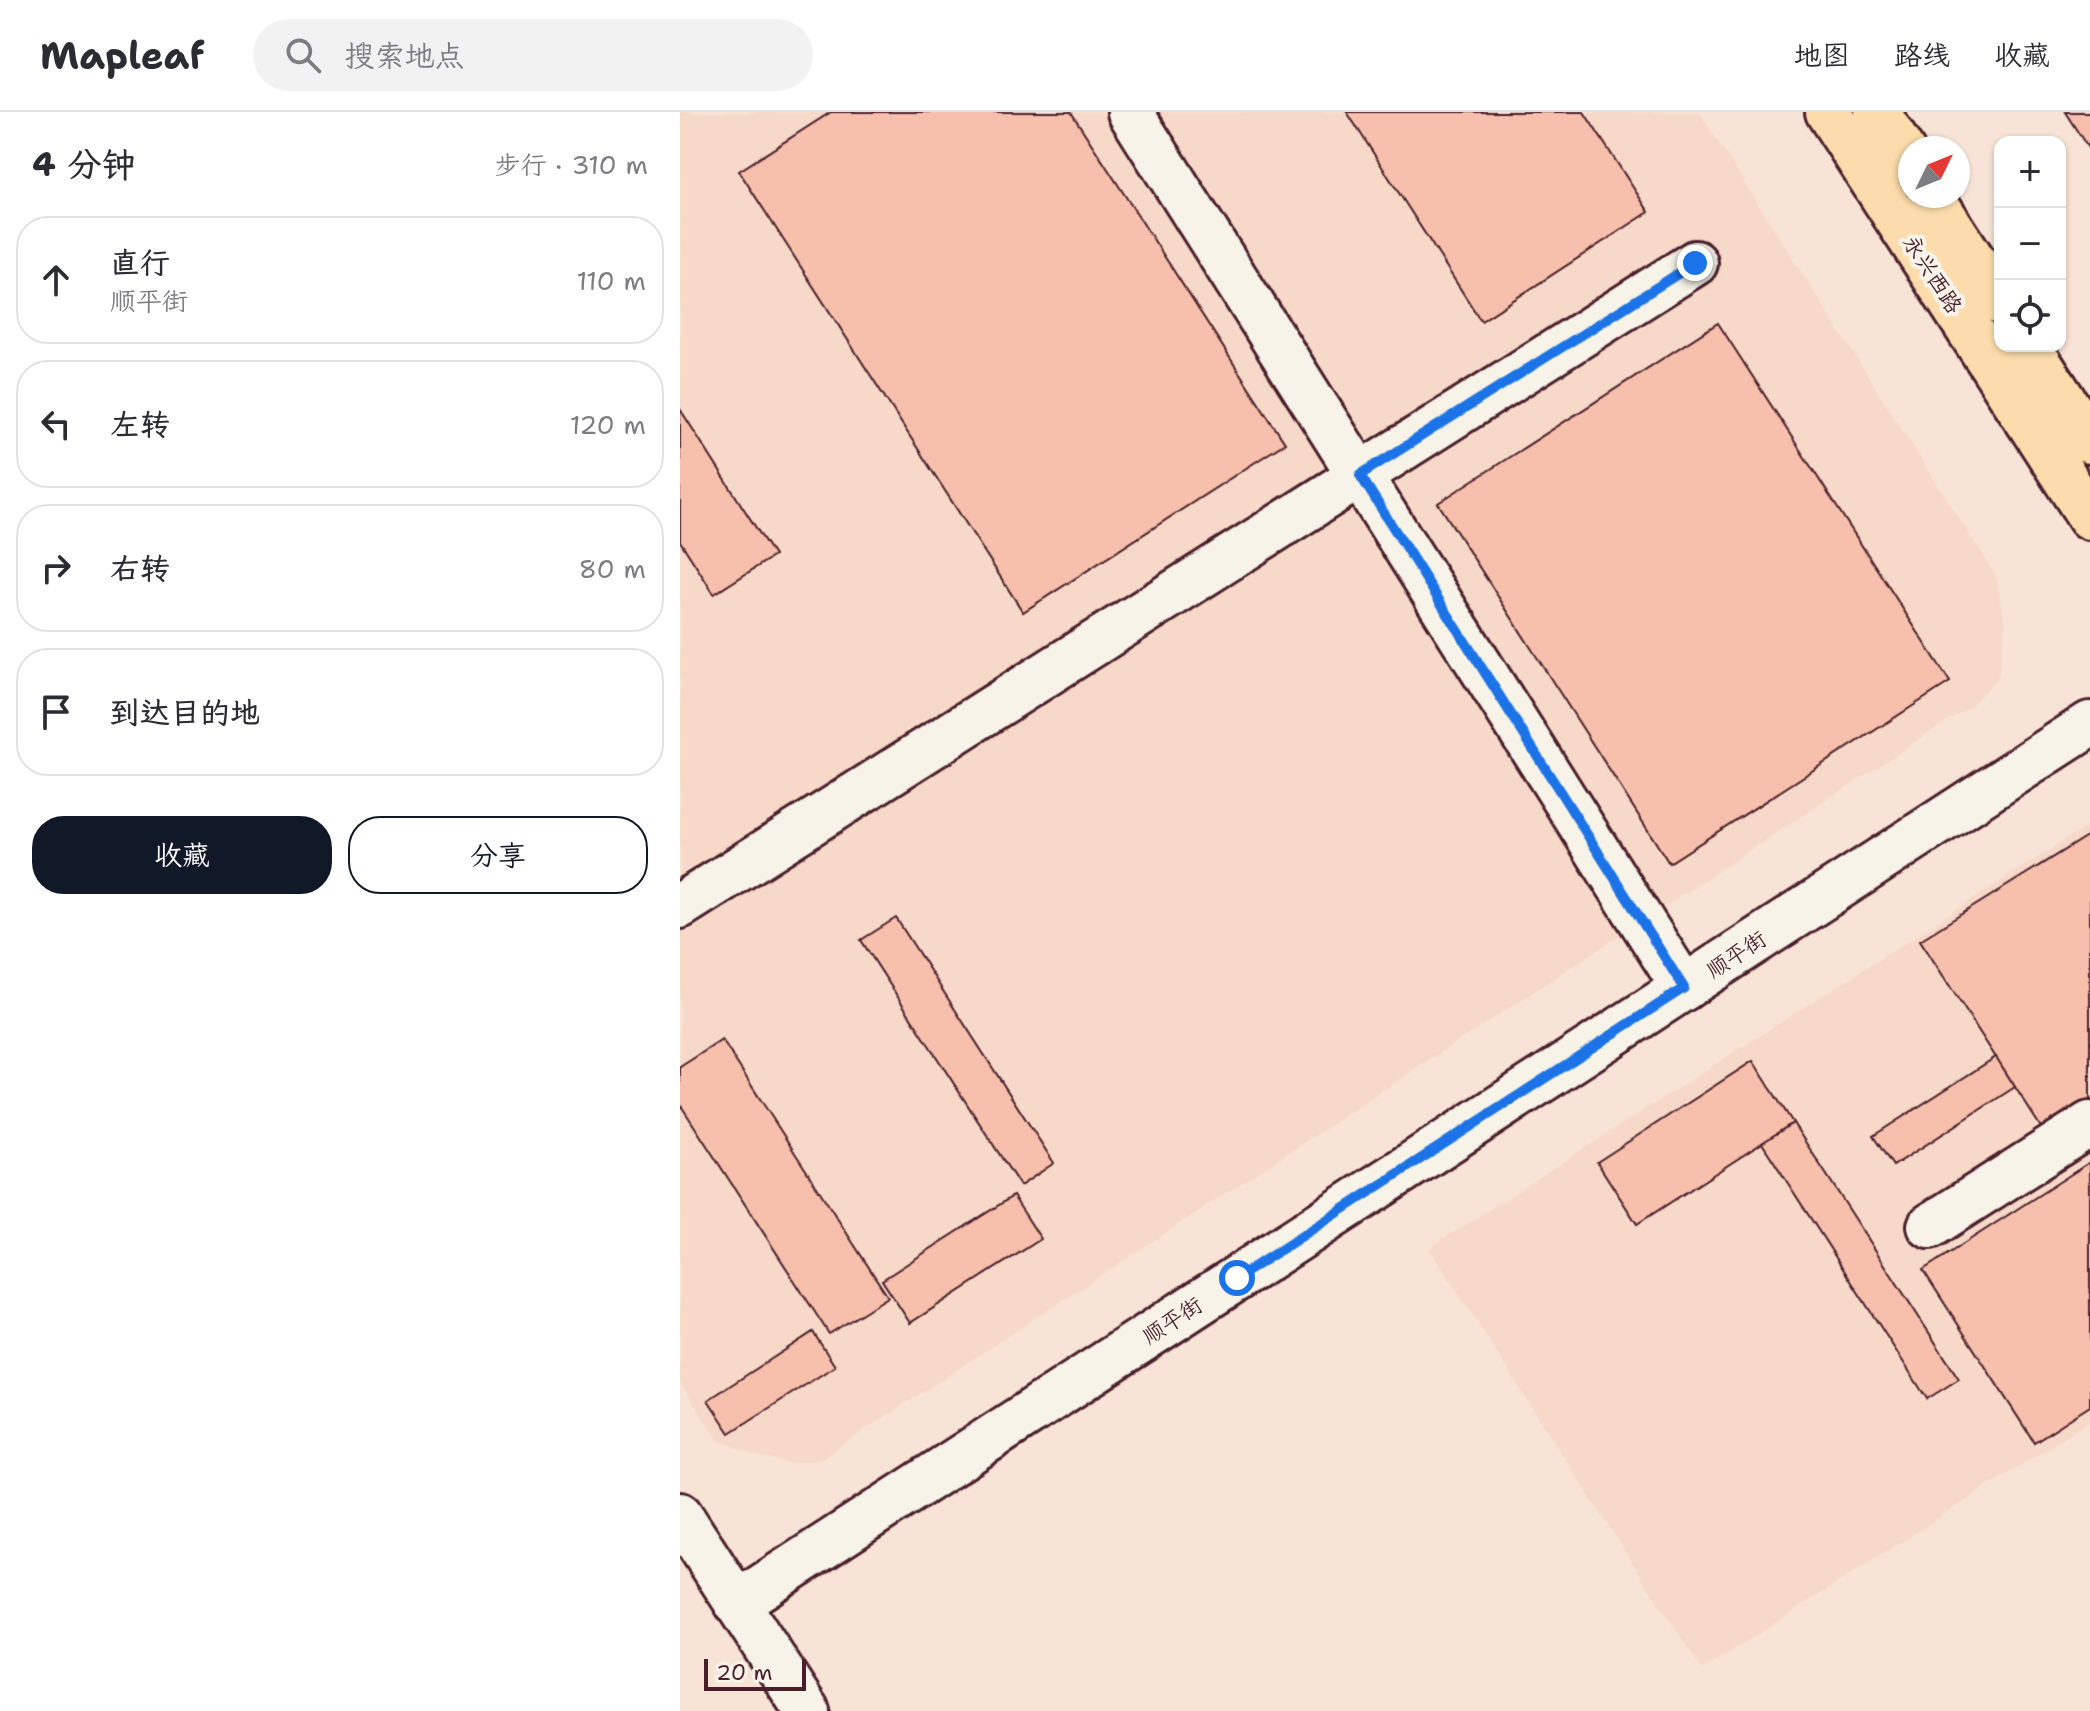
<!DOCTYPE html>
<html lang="zh">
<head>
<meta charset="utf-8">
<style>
	body { margin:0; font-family:"Shantell Sans","LXGW WenKai TC",sans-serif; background:#f2f2f3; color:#2b2b33 }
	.controls { position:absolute; right:24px; top:24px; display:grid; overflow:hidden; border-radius:16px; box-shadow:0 2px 6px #0004 }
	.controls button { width:72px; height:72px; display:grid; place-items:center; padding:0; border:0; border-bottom:2px solid #e1e1e2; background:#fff; color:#2b2b33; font:40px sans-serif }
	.compass { position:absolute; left:1218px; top:24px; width:72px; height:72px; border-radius:50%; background:#fff; box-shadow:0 2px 6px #0004; rotate:47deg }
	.scale { position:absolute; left:24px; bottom:20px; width:102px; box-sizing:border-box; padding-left:8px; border:4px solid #4a1f2b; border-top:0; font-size:22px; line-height:28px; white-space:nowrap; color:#4a1f2b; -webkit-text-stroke:6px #f7f3e8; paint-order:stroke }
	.stop { position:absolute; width:24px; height:24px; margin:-18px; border:6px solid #1a73e8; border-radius:50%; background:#fff }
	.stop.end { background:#1a73e8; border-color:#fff; box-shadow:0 2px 8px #0008 }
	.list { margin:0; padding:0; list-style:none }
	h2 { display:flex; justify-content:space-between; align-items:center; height:104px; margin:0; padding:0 32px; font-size:34px }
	h2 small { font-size:26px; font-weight:400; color:#7c7c81 }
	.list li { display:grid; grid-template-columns:52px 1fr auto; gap:24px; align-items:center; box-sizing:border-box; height:128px; margin:0 16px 16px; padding:0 16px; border:2px solid #e1e1e2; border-radius:32px }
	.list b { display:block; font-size:30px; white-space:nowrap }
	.list p { margin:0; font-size:26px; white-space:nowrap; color:#7c7c81 }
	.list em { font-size:26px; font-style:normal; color:#7c7c81 }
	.actions { display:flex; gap:16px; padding:24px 32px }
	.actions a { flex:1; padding:18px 0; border:2px solid #111827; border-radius:32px; text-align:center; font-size:28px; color:#111827 }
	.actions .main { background:#111827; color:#fff }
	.icon { flex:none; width:44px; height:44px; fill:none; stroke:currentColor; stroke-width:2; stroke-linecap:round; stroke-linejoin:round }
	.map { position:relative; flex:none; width:1410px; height:1599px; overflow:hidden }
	header { display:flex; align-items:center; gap:48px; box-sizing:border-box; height:112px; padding:0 40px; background:#fff; border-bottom:2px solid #e1e1e2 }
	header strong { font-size:38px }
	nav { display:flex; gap:44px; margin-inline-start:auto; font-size:28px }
	.search { width:560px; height:72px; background:#f2f2f3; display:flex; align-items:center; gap:20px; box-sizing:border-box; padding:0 28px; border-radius:44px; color:#7c7c81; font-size:30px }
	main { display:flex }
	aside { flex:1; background:#fff }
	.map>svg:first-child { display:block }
</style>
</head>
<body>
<header>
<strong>Mapleaf</strong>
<div class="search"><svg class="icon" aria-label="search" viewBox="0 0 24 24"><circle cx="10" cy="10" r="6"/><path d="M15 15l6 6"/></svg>搜索地点</div>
<nav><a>地图</a><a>路线</a><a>收藏</a></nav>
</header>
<main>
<aside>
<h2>4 分钟<small>步行 · 310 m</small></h2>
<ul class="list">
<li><svg class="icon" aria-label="ahead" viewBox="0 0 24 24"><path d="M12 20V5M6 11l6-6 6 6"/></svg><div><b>直行</b><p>顺平街</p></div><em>110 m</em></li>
<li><svg class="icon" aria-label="left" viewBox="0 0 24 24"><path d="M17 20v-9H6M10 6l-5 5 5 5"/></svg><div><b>左转</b></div><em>120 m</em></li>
<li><svg class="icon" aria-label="right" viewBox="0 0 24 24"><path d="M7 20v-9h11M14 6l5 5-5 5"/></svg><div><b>右转</b></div><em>80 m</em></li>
<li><svg class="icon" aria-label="arrive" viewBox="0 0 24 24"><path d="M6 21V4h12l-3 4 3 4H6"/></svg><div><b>到达目的地</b></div></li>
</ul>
<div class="actions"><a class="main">收藏</a><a>分享</a></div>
</aside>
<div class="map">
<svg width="1410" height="1599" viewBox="0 0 1410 1599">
	<rect width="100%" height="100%" fill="#f7e4d6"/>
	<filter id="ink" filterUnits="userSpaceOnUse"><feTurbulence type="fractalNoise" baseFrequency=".0125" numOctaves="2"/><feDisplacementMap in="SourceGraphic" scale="16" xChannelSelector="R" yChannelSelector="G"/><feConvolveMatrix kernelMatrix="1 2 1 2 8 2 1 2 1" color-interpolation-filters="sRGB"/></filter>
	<g filter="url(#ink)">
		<g fill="#f7d9c9">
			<polygon points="0,0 1019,0 1316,464 1326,513 1318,566 1290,594 139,1348 107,1351 77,1344 38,1328 0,1271"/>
			<polygon points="1410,712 1410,1309 1022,1558 749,1136"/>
		</g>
		<g fill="#f7c0ac" stroke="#4a1f2b" stroke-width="2">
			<polygon points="151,0 391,0 605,331 343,500 59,59"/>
			<polygon points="667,0 904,0 969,100 801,209"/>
			<polygon points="1385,0 1410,0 1410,39"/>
			<polygon points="1038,211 1270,570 989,751 758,391"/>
			<polygon points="0,297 94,444 34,482 0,429"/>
			<polygon points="1410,722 1410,990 1364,1020 1240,828"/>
			<polygon points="216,806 374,1051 340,1074 181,828"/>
			<polygon points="42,928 208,1185 149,1222 0,992 0,955"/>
			<polygon points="1316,945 1335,975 1213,1054 1193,1024"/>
			<polygon points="1073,949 1113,1011 957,1112 917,1050"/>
			<polygon points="1113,1011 1279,1267 1247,1287 1082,1031"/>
			<polygon points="1410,1050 1410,1294 1354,1330 1243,1158"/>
			<polygon points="333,1084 361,1127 230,1211 202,1168"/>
			<polygon points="133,1220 155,1254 50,1321 28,1288"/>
		</g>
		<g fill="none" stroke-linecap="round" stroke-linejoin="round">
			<g stroke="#4a1f2b" stroke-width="50">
				<g id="minor">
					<polyline points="450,0 1004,876"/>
					<polyline points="0,794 1015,151"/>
					<polyline points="1250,1114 1410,1012"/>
					<polyline points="0,1403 127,1599"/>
					<polyline points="57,1491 1410,612"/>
				</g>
			</g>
			<g stroke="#4a1f2b" stroke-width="50">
				<g id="major">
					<polyline points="1148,0 1410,405"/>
					<polyline points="1197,0 1230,51"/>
					<polyline points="1251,84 1320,190"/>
					<polyline points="1348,234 1410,329"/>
				</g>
			</g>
			<use href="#minor" stroke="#f7f3e8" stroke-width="44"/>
			<use href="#major" stroke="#fcdcac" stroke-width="44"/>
		</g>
	</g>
	<g fill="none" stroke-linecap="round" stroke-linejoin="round" filter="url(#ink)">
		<polyline stroke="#1a73e8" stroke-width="10" points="557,1166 1004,876 680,363 1015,151"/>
	</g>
	<g text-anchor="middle" stroke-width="8" stroke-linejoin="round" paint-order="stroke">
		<g font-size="22" fill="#4a1f2b" stroke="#f7f3e8">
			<text transform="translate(1253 162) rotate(57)" y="8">永兴西路</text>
			<text transform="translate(1056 842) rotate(-33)" y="8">顺平街</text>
			<text transform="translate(492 1208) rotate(-33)" y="8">顺平街</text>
		</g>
	</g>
</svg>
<div class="controls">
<button>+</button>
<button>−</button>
<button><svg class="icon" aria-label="locate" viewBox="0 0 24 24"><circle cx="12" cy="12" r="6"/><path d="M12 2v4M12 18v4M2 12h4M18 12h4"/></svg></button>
</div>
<svg class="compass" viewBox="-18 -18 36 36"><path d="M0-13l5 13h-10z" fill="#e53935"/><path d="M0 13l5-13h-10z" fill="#7c7c81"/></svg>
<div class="scale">20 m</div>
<div class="stop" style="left:557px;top:1166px"></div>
<div class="stop end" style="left:1015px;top:151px"></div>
</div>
</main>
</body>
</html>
